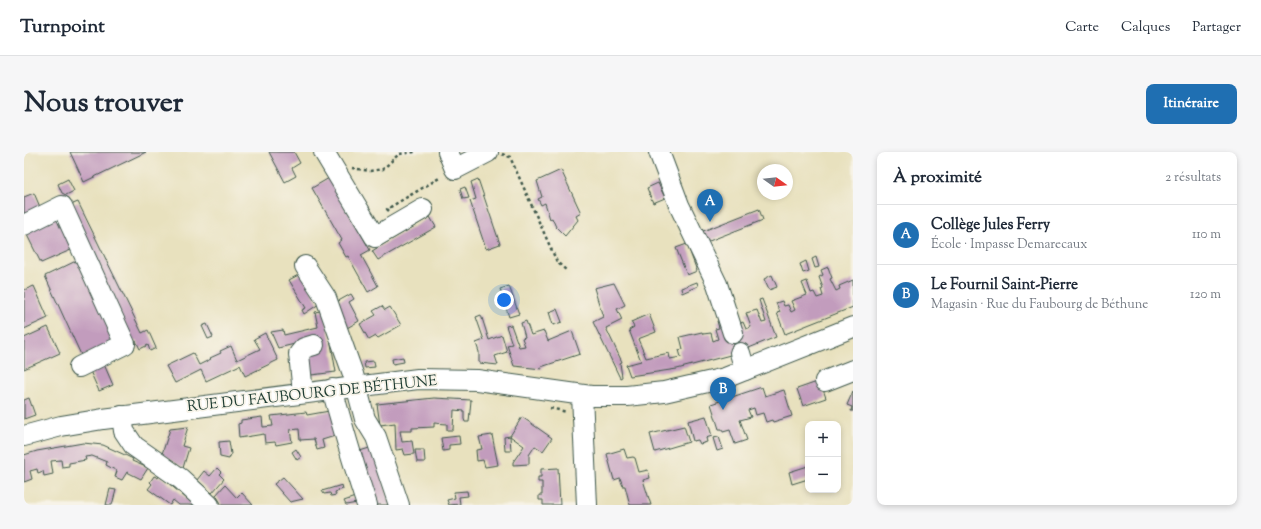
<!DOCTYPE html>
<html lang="fr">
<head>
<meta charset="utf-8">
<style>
	body { margin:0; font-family:"Sorts Mill Goudy",serif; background:#f6f6f7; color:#1f2937 }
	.controls { position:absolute; right:12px; bottom:12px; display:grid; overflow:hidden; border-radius:8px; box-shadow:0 2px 6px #0003 }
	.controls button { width:36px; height:36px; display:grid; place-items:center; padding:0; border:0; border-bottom:1px solid #e0e1e3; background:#fff; color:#1f2937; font:20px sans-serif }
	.compass { position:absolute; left:733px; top:12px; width:36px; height:36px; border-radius:50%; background:#fff; box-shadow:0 2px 6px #0003; rotate:105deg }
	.you { position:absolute; left:480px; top:148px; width:14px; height:14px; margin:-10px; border:3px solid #fff; border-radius:50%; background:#1a73e8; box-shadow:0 0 0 6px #1a73e833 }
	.badge { display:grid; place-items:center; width:26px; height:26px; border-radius:50%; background:#1f6fb2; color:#fff; font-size:13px; font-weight:700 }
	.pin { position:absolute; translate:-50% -33px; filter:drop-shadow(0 1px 2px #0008) }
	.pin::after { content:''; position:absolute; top:21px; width:14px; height:12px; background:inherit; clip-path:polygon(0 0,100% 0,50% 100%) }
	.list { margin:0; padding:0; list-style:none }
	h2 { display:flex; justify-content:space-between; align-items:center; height:52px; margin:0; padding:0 16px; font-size:17px }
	h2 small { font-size:13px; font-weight:400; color:#747a83 }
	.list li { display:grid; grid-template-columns:26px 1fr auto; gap:12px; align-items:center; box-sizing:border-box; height:60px; padding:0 16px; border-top:1px solid #e0e1e3 }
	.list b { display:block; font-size:15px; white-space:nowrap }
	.list p { margin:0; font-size:13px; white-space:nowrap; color:#747a83 }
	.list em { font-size:13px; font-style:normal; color:#747a83 }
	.map { position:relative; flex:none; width:829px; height:353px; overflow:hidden; border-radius:8px }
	header { display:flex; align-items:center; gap:24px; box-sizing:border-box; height:56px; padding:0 20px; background:#fff; border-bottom:1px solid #e0e1e3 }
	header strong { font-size:19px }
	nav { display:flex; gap:22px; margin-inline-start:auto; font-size:14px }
	.intro { display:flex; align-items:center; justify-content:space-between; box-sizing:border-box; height:96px; padding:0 24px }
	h1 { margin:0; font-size:28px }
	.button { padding:10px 18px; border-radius:8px; background:#1f6fb2; color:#fff; font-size:14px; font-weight:700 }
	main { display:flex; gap:24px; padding:0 24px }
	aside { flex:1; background:#fff; border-radius:8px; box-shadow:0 2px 6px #0003 }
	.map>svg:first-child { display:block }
</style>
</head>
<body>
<header>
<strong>Turnpoint</strong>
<nav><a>Carte</a><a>Calques</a><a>Partager</a></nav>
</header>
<div class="intro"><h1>Nous trouver</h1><a class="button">Itinéraire</a></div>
<main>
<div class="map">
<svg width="829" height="353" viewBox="0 0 829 353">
	<rect width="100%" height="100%" fill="#f7f3e8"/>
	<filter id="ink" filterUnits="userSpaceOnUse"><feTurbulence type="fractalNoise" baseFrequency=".025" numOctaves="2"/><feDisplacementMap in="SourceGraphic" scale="8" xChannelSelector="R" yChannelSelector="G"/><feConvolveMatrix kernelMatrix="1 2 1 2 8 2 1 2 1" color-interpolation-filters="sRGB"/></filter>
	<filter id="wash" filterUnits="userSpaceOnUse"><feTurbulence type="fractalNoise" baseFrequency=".012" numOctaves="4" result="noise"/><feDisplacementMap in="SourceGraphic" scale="16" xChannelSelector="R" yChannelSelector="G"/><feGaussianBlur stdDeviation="0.9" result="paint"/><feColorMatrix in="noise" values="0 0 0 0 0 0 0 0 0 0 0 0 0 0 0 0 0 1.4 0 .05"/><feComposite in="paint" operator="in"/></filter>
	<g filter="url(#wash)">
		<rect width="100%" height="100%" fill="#e8e1be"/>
		<g id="blocks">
			<g fill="#c29cbd">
				<polygon points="46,0 122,0 60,30"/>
				<polygon points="245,0 270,0 276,11 268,16 272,24 261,30"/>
				<polygon points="537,18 557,61 552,64 554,68 541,84 532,75 528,66 526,67 521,51 517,53 514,47 518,45 513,29"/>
				<polygon points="305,26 346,98 337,103 354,134 344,140 324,104 322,105 314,91 318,88 288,36"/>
				<polygon points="44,27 50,39 42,43 38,41 34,32"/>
				<polygon points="454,27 476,92 462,97 446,49 452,47 447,30"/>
				<polygon points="634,31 641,46 629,51 623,36"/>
				<polygon points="441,35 445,46 439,47 436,37"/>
				<polygon points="10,41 16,55 0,62 0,45"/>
				<polygon points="54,50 118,181 124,178 132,196 126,199 124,193 116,197 112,189 109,190 44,54"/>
				<polygon points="735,57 739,68 680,91 674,81"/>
				<polygon points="34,64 49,97 17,111 1,79"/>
				<polygon points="406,65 412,75 354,108 348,99"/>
				<polygon points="663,92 673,119 663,123 652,96"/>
				<polygon points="792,105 795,115 791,116 788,107"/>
				<polygon points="56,107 94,188 58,205 21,124"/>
				<polygon points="782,109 785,119 779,121 776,112"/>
				<polygon points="804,115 808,126 806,127 812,139 816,137 815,134 829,128 829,155 761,182 753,161 756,160 752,151 758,149 760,154 764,153 767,160 771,158 767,149 783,143 778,131 783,129 787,141 790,140 793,146 799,144 797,137 799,136 795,125 799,123 797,118"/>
				<polygon points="278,121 295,152 280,162 278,158 282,156 265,128"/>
				<polygon points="748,123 753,135 745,138 740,127"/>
				<polygon points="673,130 674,134 658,141 657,136"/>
				<polygon points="590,131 601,153 593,157 598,168 582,176 598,210 596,211 598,225 596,226 569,170 579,165 570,136"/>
				<polygon points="10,134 24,166 0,177 0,138"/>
				<polygon points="485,134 495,162 485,165 476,137"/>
				<polygon points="327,142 330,147 325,150 335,169 323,176 309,152"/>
				<polygon points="738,147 752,185 710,202 653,217 606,224 602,213 617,209 605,178 610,175 607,170 625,162 632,180 614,187 622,206 645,201 646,207 657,205 655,198 659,197 656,185 678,180 679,182 687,181 689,189 694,187 691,177 695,176 693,169 701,167 712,173 719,170 722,177 727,175 722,161 733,158 738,171 742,170 735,148"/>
				<polygon points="358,154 361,158 366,155 377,173 354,186 352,184 345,188 336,172 352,163 349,159"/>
				<polygon points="533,157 538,170 529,173 525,160"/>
				<polygon points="301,158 312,220 287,223 283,199 296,186 254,196 247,180 259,178 260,183 294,175 291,160"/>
				<polygon points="457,163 465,188 478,183 483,200 471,204 474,213 455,211 455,200 452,191 460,188 452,165"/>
				<polygon points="502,169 507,183 520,179 524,189 548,179 556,202 517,215 518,217 490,214 483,193 488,192 482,174 487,173 495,195 501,194 498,186 501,185 497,171"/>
				<polygon points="183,172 189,185 184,187 178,174"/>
				<polygon points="24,175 36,201 0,217 0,186"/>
				<polygon points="241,181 254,208 221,224 216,213 182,229 177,218 151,231 142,214 169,201 175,213 187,207 186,206 197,201 196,199 207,194 213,208 236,197 230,187"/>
				<polygon points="379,205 380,210 369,212 368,207"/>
				<polygon points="350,209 351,215 341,216 340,210"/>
				<polygon points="79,210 89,233 75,239 65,217"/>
				<polygon points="796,229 802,246 779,254 773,237"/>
				<polygon points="738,235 741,244 760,238 768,264 749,270 748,268 742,270 739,261 732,263 730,256 724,258 727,265 716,268 723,288 711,292 706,278 699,280 698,277 695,277 687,252"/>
				<polygon points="829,239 829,259 827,259 828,255 823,253"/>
				<polygon points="5,246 11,263 0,267 0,248"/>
				<polygon points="410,246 447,248 445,270 441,270 440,267 440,259 430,258 429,278 423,278 423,272 410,271 410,275 388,276 388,279 376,279 378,290 388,289 390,302 381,303 379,297 372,298 371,271 356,273 353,252"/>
				<polygon points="311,258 311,284 298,288 300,296 293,298 290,287 276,288 275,277 266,278 268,290 252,293 251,290 241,291 240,282 215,286 214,272 217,271 217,268 238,265 239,275 249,274 247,264 282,260 283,263"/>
				<polygon points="682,264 688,284 682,286 683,290 676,292 674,288 669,289 664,269"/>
				<polygon points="498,265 528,286 519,299 511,294 505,303 505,312 489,313 489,310 500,294 486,284"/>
				<polygon points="660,274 665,290 631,300 626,282"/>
				<polygon points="164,275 158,294 165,296 159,316 138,302 146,277"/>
				<polygon points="468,283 474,313 461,315 459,308 453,309 452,298 458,297 455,285"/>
				<polygon points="435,284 436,292 425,293 425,298 419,299 417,286"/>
				<polygon points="486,284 487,299 481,299 480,285"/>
				<polygon points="695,285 699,297 693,299 689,286"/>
				<polygon points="205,289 207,302 205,307 196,305 195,290"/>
				<polygon points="59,291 79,293 101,303 109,307 108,309 124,316 117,327 103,320 98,328 91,325 93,319 82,313 83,310 68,304 61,305 62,308 45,311 45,314 38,315 37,308 27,309 29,322 20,324 19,319 14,321 13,317 6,319 8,327 0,330 0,303 13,299"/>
				<polygon points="349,295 367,353 346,353 329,301"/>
				<polygon points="272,297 277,305 273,308 268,300"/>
				<polygon points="600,297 603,306 609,305 611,306 615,320 624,318 626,326 619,328 627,353 606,353 601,334 599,334 596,326 590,328 583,302"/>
				<polygon points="391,298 400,298 401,310 393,310"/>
				<polygon points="784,314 784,321 782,321 784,327 768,332 765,320"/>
				<polygon points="193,316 197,320 195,322 200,327 188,341 173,328 180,319 186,324"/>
				<polygon points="534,316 536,353 519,353 519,348 515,348 515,343 518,343 518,330 514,330 514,325 517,325 517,317"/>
				<polygon points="130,324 134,326 135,324 142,329 170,353 155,353 149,348 146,353 124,337 128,332 126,330"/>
				<polygon points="259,325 279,347 266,350 250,332"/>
				<polygon points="201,333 213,346 218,341 229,353 198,353 192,343"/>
				<polygon points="318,333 319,337 311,340 312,343 307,344 306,341 300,342 298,339"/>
				<polygon points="86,337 92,338 88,353 82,353"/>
				<polygon points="443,339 444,344 435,345 436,352 425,353 423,348 431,346 430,340"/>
				<polygon points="331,345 333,351 322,353 320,349"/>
			</g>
		</g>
	</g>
	<g filter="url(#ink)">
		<use href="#blocks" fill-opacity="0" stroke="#3d5649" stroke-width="1"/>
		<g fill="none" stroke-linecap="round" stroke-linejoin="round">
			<g stroke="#3d5649" stroke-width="22">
				<g id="minor">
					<polyline points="300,0 351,85 399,57"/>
					<polyline points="424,0 431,17 464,0"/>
					<polyline points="635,0 655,53 693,132 709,181"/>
					<polyline points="0,73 38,54 101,192 55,215"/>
					<polyline points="281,114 302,146 329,222 341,267 352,285 375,353"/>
					<polyline points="716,201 721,218"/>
					<polyline points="801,229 829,218"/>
					<path d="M308 237C319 276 330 315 343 353"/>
					<polyline points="279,241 275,202 280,196 290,193"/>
					<polyline points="558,243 563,353"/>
					<polyline points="98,264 100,279 110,294 157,327 185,353"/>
					<polyline points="0,284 37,274 79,267 394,227 453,228 567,244 603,244 640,240 701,226 829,175"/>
				</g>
			</g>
			<g stroke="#3d5649" stroke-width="2.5" stroke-dasharray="3 3" stroke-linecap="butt">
				<polyline points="478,2 486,5 533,110 543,119"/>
				<polyline points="328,16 346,19 359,17 375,2 391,0"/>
				<polyline points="365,59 363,57 417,25"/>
				<polyline points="526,256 543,260"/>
			</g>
			<use href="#minor" stroke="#fff" stroke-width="20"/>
		</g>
	</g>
	<g text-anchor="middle" stroke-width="3.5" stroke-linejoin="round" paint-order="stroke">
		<g font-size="15" fill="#1f3d34" stroke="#f7f3e8">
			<text transform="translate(288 241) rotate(-6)" y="5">RUE DU FAUBOURG DE BÉTHUNE</text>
		</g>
	</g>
</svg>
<div class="controls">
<button>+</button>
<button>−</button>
</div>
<svg class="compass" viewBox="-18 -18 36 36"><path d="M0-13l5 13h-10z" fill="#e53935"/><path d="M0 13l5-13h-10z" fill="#747a83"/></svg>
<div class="you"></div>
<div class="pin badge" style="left:686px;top:70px">A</div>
<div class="pin badge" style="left:699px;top:258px">B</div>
</div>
<aside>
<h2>À proximité<small>2 résultats</small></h2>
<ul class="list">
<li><span class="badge">A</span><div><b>Collège Jules Ferry</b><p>École · Impasse Demarecaux</p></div><em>110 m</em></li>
<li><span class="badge">B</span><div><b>Le Fournil Saint-Pierre</b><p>Magasin · Rue du Faubourg de Béthune</p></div><em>120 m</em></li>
</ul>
</aside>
</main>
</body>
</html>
